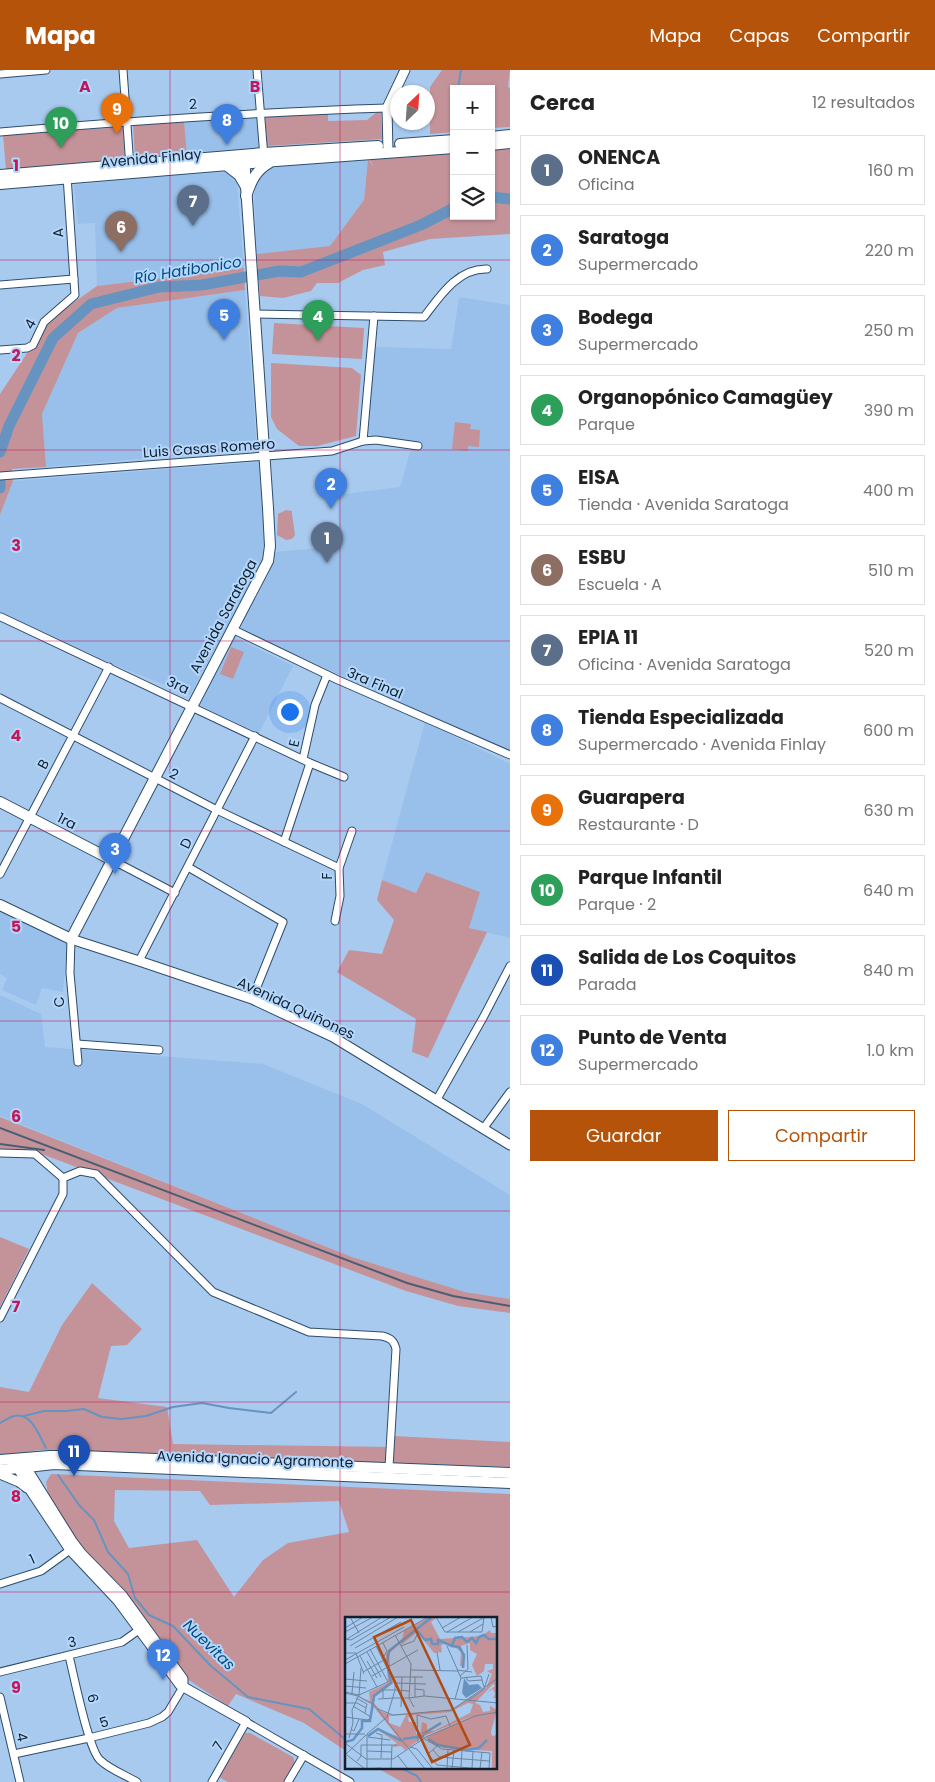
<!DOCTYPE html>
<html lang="es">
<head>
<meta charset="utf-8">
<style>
	body { margin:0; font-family:Poppins,sans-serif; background:#f2f2f2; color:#222 }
	.controls { position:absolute; right:15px; top:15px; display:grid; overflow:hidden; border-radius:0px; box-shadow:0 1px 4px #0004 }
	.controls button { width:45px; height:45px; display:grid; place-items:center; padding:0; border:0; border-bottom:1px solid #e0e0e0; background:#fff; color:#222; font:25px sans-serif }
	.compass { position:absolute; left:390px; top:15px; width:45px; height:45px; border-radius:50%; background:#fff; box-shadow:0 1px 4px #0004; rotate:25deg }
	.you { position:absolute; left:289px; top:641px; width:18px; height:18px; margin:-12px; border:4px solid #fff; border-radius:50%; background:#1a73e8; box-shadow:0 0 0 8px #1a73e833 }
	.badge { display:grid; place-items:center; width:32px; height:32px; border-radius:50%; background:#b45309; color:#fff; font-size:16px; font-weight:700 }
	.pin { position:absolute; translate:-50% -41px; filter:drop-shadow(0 1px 2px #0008) }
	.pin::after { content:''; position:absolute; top:26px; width:18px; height:15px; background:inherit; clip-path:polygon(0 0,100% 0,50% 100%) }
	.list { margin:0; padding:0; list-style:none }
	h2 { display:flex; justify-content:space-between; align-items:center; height:65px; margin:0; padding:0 20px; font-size:21px }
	h2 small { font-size:16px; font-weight:400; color:#767676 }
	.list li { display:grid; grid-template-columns:32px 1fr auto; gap:15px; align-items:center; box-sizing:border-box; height:70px; margin:0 10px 10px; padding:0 10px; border:1px solid #e0e0e0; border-radius:0px }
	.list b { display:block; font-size:19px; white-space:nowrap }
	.list p { margin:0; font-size:16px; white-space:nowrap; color:#767676 }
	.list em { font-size:16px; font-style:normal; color:#767676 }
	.actions { display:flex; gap:10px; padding:15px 20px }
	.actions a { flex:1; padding:11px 0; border:1px solid #b45309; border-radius:0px; text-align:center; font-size:18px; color:#b45309 }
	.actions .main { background:#b45309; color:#fff }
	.icon { flex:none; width:28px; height:28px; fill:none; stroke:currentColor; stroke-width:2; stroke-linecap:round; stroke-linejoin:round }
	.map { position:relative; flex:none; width:510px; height:1712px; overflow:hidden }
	header { display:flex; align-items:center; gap:30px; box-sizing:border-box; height:70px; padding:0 25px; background:#b45309; color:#fff }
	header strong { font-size:24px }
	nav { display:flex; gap:28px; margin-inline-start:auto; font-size:18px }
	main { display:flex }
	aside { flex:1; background:#fff }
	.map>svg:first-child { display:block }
</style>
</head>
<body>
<header>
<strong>Mapa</strong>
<nav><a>Mapa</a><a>Capas</a><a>Compartir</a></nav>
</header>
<main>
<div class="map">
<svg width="510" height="1712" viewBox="0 0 510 1712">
	<rect width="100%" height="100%" fill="#a8caef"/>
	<g fill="#99c0eb">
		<polygon points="256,46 260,78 187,84 184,51"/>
		<polygon points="368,89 364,130 330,177 257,184 254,122 261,107 267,102 277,96"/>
		<polygon points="227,102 235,107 237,113 244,198 97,216 95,153 78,154 74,115 141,108"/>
		<polygon points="245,220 257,379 46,397 42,344 78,263 117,238"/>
		<polygon points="459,227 510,235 510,683 240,559 271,499 275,482 340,476 337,425 400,417 412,375 376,370 369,364 374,277 451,279"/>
		<polygon points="259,392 265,476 263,488 190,625 0,549 0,445 13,411"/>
		<polygon points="234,567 293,596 259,663 200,636"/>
		<polygon points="425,652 510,694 510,868 469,858 479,823 426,802 416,823 382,810"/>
		<polygon points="0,841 67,873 63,922 42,918 36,935 2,920 7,908 0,904"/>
		<polygon points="0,925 41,944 45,977 263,994 362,1034 510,1125 510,1229 465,1222 352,1187 0,1046"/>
	</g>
	<g fill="#c49399" fill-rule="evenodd">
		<polygon points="442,0 510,0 508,17 510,18 510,57 491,58 491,19 454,19 454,62 430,64 430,17"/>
		<polygon points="328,41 328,51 367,50 378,41 381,41 382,69 267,76 265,44"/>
		<polygon points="184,51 187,84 135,88 133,54"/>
		<polygon points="123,57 125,90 6,100 3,65"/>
		<polygon points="510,77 510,164 430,169 383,182 385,195 363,200 338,213 317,213 311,221 283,228 260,226 257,184 330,176 364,130 368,89 375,99 369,89 454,82 454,146 491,146 491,79"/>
		<polygon points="244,198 245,220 117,238 78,263 42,344 46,397 12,399 13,411 0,445 0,324 49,250 97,216"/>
		<polygon points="274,253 364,258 362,289 272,284"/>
		<polygon points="271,293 352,298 361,305 356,366 317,376 299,376 277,359 271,347"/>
		<polygon points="455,352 471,354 470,359 480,360 479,377 468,376 468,381 452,379"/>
		<polygon points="286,440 292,441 292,444 295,465 292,469 286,470 277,465 278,444"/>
		<polygon points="231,577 244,582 233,609 220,604"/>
		<polygon points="426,802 480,822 469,858 487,862 428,988 412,982 416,949 337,902 349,880 382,884 394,850 377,830 382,810 416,823"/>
		<polygon points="0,1047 352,1187 465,1222 510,1229 510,1243 458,1236 406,1221 39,1083 0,1082"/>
		<polygon points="0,1167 29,1179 0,1237"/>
		<polygon points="92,1213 142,1259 127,1275 111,1276 98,1328 167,1337 173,1374 393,1377 394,1366 510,1372 510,1397 39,1380 0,1387 0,1317 29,1322 62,1255"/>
		<path d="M51 1404 510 1424V1712H402L377 1698H496V1548H346V1681L304 1653 236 1624 228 1636 187 1609 129 1528 82 1478 48 1424 46 1412ZM115 1420 200 1421 210 1435 339 1431 349 1462 288 1473 263 1490 234 1527 197 1470 129 1478 114 1451Z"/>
		<polygon points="245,1663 250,1663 293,1687 295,1693 284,1712 228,1712 219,1707"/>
	</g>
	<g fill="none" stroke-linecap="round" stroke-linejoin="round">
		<g stroke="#6793c1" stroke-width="2">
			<polyline points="458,19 461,0"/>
			<polyline points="24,1346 44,1341 66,1341 84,1339 102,1347 122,1349 146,1346 173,1337 202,1333 229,1338 271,1343 296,1322"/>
			<path d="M0 1353C4 1351 10 1347 14 1346 32 1342 39 1366 46 1378"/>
			<polyline points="58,1405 79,1435 94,1450 108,1482 128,1504 135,1528 149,1545 173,1556 210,1595 248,1627 309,1639 346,1670"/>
			<polyline points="401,1698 417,1706 421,1712"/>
		</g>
		<g stroke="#6793c1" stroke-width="11">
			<polyline points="491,127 510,129"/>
			<polyline points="0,382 9,356 53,268 91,234 159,217 202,215 279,201 301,202 421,155 454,138"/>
			<polyline points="0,412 0,418"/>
		</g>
		<g stroke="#2e4d6c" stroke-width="9">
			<g id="minor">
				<polyline points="123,0 130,97"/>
				<polyline points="257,0 264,87"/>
				<polyline points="0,4 46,0"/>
				<path d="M0 62C129 51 258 42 387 38"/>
				<polyline points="0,215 74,209"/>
				<path d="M255 244 424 247C440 226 458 198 487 199"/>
				<polyline points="0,280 27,278 33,275 44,252 75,225 67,106"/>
				<polyline points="363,371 374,246"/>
				<polyline points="0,406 332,381 363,371 376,370 418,376"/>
				<polyline points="1,547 310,693 344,707"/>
				<polyline points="232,559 338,610 510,685"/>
				<polyline points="0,628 217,740 339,798"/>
				<polyline points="303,689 315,635 327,605"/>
				<polyline points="284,772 310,693"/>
				<polyline points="112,790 175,823"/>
				<polyline points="188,797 283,852 252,929"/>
				<polyline points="0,804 109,597"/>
				<polyline points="335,851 340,826 339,798 352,761"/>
				<polyline points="71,869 70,903 78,992"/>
				<polyline points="139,891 255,666"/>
				<polyline points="77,974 159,980"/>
				<polyline points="436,1031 484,946 510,896"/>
				<polyline points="483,1059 510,1022"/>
				<polyline points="0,1083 35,1084 63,1108"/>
				<path d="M0 1248 63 1124V1108L80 1101 96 1104 213 1222 309 1262 382 1266C391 1268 394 1271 396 1279L389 1397"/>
				<polyline points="0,1514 41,1501 70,1480"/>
				<path d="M69 1586C74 1605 88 1679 100 1690 109 1699 127 1706 137 1712"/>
				<polyline points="0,1602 122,1572 143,1557"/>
				<polyline points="0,1627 20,1712"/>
				<polyline points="14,1684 89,1668 149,1653 162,1647 168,1642 183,1617"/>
				<polyline points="212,1712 246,1652 350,1712"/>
				<polyline points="288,1712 304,1685"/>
			</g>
		</g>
		<g stroke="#2e4d6c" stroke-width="11">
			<g id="tertiary">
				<polyline points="388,82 387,38 405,0"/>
				<polyline points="71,869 139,891 252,929 333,967 510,1075"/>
				<polyline points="22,1391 72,1471 81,1483 122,1525 183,1609 183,1617"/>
				<polyline points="15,1393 32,1423 70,1480 118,1531 180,1615 246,1652"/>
				<polyline points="0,1404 19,1412 27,1418"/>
			</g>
		</g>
		<g stroke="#2e4d6c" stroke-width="12">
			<g id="secondary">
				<polyline points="0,732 112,790"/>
				<polyline points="0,835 71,869 268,491 270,476 268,438 244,86"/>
			</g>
		</g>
		<g stroke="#2e4d6c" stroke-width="12">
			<g id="primary">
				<polyline points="491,67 510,65"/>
				<polyline points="400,74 454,70"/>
				<polyline points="491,75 510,73"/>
				<polyline points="226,95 239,105 246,117"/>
				<polyline points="0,105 264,83 378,76"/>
				<polyline points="0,114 276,91 454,78"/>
				<path d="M246 126C251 112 255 101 269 93"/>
				<polyline points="0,1390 50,1386 81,1386 510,1403"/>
				<polyline points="0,1400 54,1394 510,1413"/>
			</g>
		</g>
		<use href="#minor" stroke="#fff" stroke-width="7"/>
		<use href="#tertiary" stroke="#fff" stroke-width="9"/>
		<use href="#secondary" stroke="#fff" stroke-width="10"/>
		<use href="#primary" stroke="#fff" stroke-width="10"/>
		<g stroke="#495e74" stroke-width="2">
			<polyline points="0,1058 407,1213 453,1226 510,1236"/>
			<polyline points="0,1074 44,1080"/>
		</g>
	</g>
	<path fill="none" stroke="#c2185b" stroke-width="1" stroke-opacity="0.55" d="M170 0V1712M340 0V1712M0 190H510M0 380H510M0 571H510M0 761H510M0 951H510M0 1141H510M0 1332H510M0 1522H510"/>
	<g text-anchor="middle" stroke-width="4" stroke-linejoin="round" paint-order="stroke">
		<g font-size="14" fill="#121f2d" stroke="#b4d7fc">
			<text transform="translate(193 34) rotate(-4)" y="5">2</text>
			<text transform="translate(151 88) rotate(-5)" y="5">Avenida Finlay</text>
			<text transform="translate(58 163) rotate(-94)" y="5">A</text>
			<text transform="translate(30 254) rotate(-61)" y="5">4</text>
			<text transform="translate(209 378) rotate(-4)" y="5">Luis Casas Romero</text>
			<text transform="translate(223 546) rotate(-62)" y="5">Avenida Saratoga</text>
			<text transform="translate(375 613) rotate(23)" y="5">3ra Final</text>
			<text transform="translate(178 615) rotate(25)" y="5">3ra</text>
			<text transform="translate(294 673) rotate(-77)" y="5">E</text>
			<text transform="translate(43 694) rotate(-62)" y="5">B</text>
			<text transform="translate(174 704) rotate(27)" y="5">2</text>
			<text transform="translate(67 751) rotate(27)" y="5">1ra</text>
			<text transform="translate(186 773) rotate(-64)" y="5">D</text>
			<text transform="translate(327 806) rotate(-90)" y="5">F</text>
			<text transform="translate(59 932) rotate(-96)" y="5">C</text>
			<text transform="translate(296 938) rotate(25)" y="5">Avenida Quiñones</text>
			<text transform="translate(255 1389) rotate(2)" y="5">Avenida Ignacio Agramonte</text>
			<text transform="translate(32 1489) rotate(-24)" y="5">1</text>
			<text transform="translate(72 1572) rotate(-14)" y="5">3</text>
			<text transform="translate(93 1628) rotate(76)" y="5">6</text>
			<text transform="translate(104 1652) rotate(-15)" y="5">5</text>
			<text transform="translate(22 1667) rotate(77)" y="5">4</text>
			<text transform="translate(218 1676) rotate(-60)" y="5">7</text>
		</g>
		<g font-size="15" font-style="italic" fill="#024a83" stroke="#b4d7fc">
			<text transform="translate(188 200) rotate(-9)" y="5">Río Hatibonico</text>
			<text transform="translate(209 1575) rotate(44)" y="5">Nuevitas</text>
		</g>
	</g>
	<g transform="translate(345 1547)">
		<rect width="152" height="152" fill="#a8caef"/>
		<path d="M84 0 91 1 86 5 95 22 136 19 145 13 146 16H152V81H148L150 77 148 72 141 76 150 69 148 67 130 86 135 88 138 95 145 94V89L152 93 146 115 147 119 152 118V152H147V134L98 131 81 121 127 99 79 119 60 133 56 129 47 130 52 126 33 113 52 119 29 90 26 100V87L13 80 25 84 24 75 43 66 41 37 54 26 44 37 46 60 51 64 30 80 29 86 36 94 46 98 105 93 141 71 147 57 142 54 148 52V47H140L139 54 132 59 127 48 132 37 125 33V26L116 29 120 40 118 49H115L116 35 111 31 99 26 96 29 97 35 89 36 72 15 56 28 59 14ZM123 86 128 87 125 96 89 114 82 113V107L77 105 76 115 71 117V105H64L63 101 69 98 105 95ZM61 98 55 110 44 106V99Z" fill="#c49399" fill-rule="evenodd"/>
		<path d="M119 61 124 68 133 67 137 71 121 81 117 76Z" fill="#6793c1"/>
		<path fill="none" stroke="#6793c1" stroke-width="2.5" d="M71 12 80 23 86 22 87 27H93V23L107 29 110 21 117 20 122 25M122 25 127 21 131 26 134 20 139 18 144 22H153M107 29 114 30 119 38 118 51M78 117 96 106M23 119 33 112 57 124M58 122 79 119M83 122 93 128 122 133 134 131 142 123M0 125 8 123 17 111V104H25L29 79 46 66 42 46 44 34 87 0"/>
		<path fill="none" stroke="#6c86a1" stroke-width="1" d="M5 0 14 16M91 0 100 15M146 0 148 10 153 9M0 11 18 0M97 11 116 0M0 15 28 0M100 15H137L139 0M102 15 128 0M113 15 138 1M125 15 138 7M0 22 6 23 46 0M2 22 37 0M38 26 42 34 38 41M5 29 53 0M31 29 42 51M56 29 69 24 72 18M102 29 116 61 110 82M10 31 56 5M22 35 36 60M92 35 95 53M0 36H11L19 57M15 39 32 70M0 43 59 10M22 44 32 61M0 47 83 0M0 51V70M66 53 113 54M112 53 127 55M18 55 39 43M27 59 73 33M115 59 123 52 122 28M48 60H78M121 60 123 64 137 63M116 61 136 59 139 70M0 62 22 64M0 69 21 71M70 72 79 73V79M0 75 14 78 43 65 25 32M0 76 13 79 28 87 80 152M7 76 9 55M14 78 16 51M70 80V60M11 81 22 87 21 91M38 81V73H50V66L81 67M50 81H64L66 47 50 18M33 82 50 81M124 83 139 72 144 57M0 86H12L21 91 20 96M8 89 26 100M56 90 57 60M69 90 64 81 79 79 153 86M33 92 48 98 107 93 153 61M0 100 23 103 26 100M6 112 9 114 14 102M31 116 37 118 36 141M0 117H20M23 120 45 123M4 121 8 106 7 93 14 78M78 121 97 132 145 136 144 152M73 125 72 98 86 102 101 99 105 109M0 126 21 142H48L81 120 130 99 153 95M92 129 83 137 92 148 136 152M65 130 72 132 88 152M88 133 94 140 144 144M22 134 47 135M0 138 21 118M2 138 20 152M53 139 63 152M12 144 16 139V128H52M116 150 117 133M22 151V117L42 100 50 73 64 74M127 151 128 134M20 152 36 151M46 152 47 128M102 152 103 132M107 152 109 133M135 152 137 135"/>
		<path fill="#b24a14" fill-opacity="0.15" stroke="#b24a14" stroke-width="2.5" d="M66 3 125 128 87 145 29 20Z"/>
		<rect width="152" height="152" fill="none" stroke="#121f2d" stroke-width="2.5"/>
	</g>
	<g font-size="16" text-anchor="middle" font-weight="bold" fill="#c2185b" stroke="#b4d7fc" stroke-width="4" stroke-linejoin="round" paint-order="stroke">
		<text x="85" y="22">A</text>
		<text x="255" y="22">B</text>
		<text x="16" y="101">1</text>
		<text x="16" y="291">2</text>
		<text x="16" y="481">3</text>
		<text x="16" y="671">4</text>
		<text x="16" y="862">5</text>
		<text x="16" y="1052">6</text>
		<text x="16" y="1242">7</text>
		<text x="16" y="1432">8</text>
		<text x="16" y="1623">9</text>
	</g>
</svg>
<div class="controls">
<button>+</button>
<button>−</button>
<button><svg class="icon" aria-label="layers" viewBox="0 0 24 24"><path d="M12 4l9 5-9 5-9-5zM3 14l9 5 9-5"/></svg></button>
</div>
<svg class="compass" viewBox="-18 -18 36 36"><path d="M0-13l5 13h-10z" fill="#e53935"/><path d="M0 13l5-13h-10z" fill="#767676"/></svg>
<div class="you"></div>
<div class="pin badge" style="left:327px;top:493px;background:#5c6f8a">1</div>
<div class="pin badge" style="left:331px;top:439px;background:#3f7fe0">2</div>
<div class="pin badge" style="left:115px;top:804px;background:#3f7fe0">3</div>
<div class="pin badge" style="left:318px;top:271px;background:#2e9e5b">4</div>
<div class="pin badge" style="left:224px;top:270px;background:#3f7fe0">5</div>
<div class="pin badge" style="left:121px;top:182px;background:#8d6e63">6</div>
<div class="pin badge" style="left:193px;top:156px;background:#5c6f8a">7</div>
<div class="pin badge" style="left:227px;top:75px;background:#3f7fe0">8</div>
<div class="pin badge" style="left:117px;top:64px;background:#e8710a">9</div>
<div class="pin badge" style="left:61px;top:78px;background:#2e9e5b">10</div>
<div class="pin badge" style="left:74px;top:1406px;background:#1a4fb4">11</div>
<div class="pin badge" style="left:163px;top:1610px;background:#3f7fe0">12</div>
</div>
<aside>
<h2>Cerca<small>12 resultados</small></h2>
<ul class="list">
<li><span class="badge" style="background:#5c6f8a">1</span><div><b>ONENCA</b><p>Oficina</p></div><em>160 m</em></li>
<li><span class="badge" style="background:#3f7fe0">2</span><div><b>Saratoga</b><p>Supermercado</p></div><em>220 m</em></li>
<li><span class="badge" style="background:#3f7fe0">3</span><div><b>Bodega</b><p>Supermercado</p></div><em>250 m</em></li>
<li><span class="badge" style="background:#2e9e5b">4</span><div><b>Organopónico Camagüey</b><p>Parque</p></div><em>390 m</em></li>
<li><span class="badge" style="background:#3f7fe0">5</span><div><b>EISA</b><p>Tienda · Avenida Saratoga</p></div><em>400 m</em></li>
<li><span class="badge" style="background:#8d6e63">6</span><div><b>ESBU</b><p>Escuela · A</p></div><em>510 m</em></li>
<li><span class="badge" style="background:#5c6f8a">7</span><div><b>EPIA 11</b><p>Oficina · Avenida Saratoga</p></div><em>520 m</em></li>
<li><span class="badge" style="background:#3f7fe0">8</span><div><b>Tienda Especializada</b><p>Supermercado · Avenida Finlay</p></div><em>600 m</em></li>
<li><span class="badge" style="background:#e8710a">9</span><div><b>Guarapera</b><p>Restaurante · D</p></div><em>630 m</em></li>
<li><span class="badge" style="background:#2e9e5b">10</span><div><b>Parque Infantil</b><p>Parque · 2</p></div><em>640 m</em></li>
<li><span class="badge" style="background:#1a4fb4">11</span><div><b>Salida de Los Coquitos</b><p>Parada</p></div><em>840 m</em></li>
<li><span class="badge" style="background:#3f7fe0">12</span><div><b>Punto de Venta</b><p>Supermercado</p></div><em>1.0 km</em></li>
</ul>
<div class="actions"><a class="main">Guardar</a><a>Compartir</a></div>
</aside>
</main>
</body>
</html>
